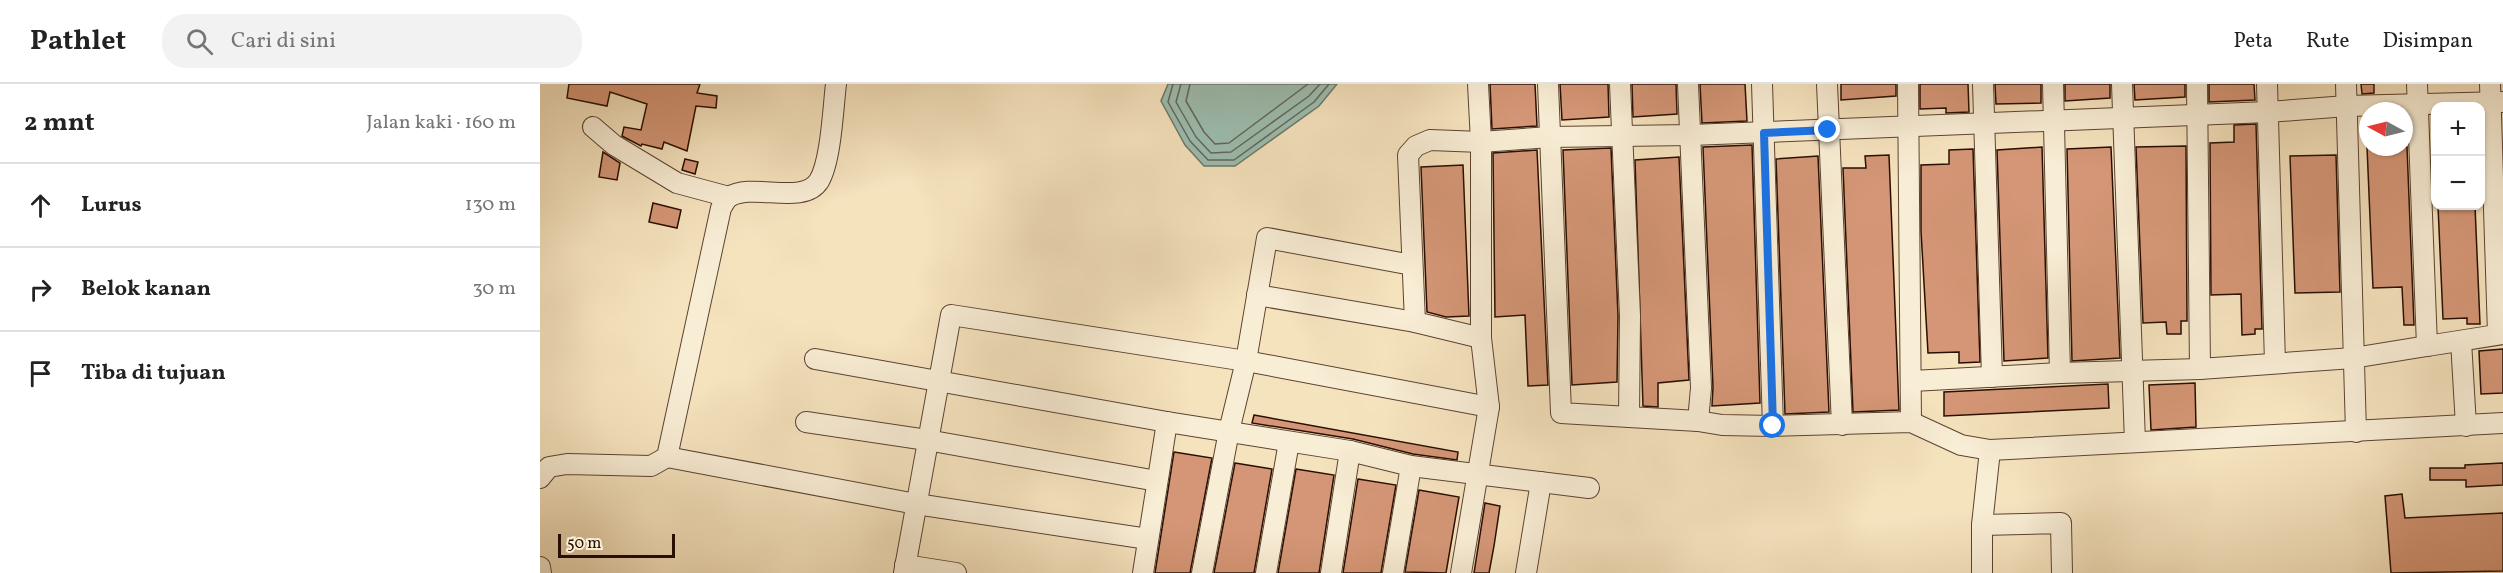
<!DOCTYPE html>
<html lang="id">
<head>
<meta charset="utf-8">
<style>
	body { margin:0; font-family:Vollkorn,serif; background:#f2f2f2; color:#222 }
	.controls { position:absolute; right:18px; top:18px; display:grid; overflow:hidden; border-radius:12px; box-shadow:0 2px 4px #0004 }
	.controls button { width:54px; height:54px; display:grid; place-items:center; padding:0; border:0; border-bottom:2px solid #e0e0e0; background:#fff; color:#222; font:30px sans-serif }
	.compass { position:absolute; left:1819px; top:18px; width:54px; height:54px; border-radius:50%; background:#fff; box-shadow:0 2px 4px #0004; rotate:277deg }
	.scale { position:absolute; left:18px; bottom:15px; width:117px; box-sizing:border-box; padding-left:6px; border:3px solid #290e02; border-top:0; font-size:16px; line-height:21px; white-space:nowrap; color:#290e02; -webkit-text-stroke:4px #f8edd5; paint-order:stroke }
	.stop { position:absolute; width:18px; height:18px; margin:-14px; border:4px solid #1a73e8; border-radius:50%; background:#fff }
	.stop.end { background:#1a73e8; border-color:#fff; box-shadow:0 2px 6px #0008 }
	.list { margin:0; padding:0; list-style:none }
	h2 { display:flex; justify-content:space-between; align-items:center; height:78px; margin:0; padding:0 24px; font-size:26px }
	h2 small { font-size:20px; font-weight:400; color:#767676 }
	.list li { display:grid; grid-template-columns:39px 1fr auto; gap:18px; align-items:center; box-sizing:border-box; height:84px; padding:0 24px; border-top:2px solid #e0e0e0 }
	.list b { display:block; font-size:22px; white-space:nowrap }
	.list em { font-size:20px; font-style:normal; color:#767676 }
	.icon { flex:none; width:33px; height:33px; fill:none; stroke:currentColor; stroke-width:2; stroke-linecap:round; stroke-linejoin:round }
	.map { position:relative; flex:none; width:1963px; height:489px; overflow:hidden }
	header { display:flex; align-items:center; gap:36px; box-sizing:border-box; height:84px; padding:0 30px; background:#fff; border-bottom:2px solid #e0e0e0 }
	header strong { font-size:28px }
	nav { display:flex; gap:33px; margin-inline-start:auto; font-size:21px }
	.search { width:420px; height:54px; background:#f2f2f2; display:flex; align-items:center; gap:15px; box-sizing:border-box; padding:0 21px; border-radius:24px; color:#767676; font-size:22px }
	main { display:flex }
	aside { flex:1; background:#fff }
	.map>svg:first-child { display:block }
</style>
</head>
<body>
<header>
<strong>Pathlet</strong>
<div class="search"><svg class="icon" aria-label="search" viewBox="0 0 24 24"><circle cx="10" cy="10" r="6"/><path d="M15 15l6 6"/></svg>Cari di sini</div>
<nav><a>Peta</a><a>Rute</a><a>Disimpan</a></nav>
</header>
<main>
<aside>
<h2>2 mnt<small>Jalan kaki · 160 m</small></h2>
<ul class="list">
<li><svg class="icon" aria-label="ahead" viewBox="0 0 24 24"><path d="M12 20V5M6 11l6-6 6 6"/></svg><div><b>Lurus</b></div><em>130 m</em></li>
<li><svg class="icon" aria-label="right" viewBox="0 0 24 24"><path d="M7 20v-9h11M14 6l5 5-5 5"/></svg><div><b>Belok kanan</b></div><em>30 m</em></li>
<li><svg class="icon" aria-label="arrive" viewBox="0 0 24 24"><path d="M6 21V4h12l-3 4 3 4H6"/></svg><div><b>Tiba di tujuan</b></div></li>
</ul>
</aside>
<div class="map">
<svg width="1963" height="489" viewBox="0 0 1963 489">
	<rect width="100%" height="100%" fill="#f5e3be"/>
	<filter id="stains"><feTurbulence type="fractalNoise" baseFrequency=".00333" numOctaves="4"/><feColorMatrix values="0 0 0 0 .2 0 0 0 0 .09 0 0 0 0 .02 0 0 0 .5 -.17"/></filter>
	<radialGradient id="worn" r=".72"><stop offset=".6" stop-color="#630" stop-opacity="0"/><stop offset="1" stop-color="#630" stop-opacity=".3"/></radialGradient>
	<polygon fill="#9cbeb1" stroke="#6e786b" stroke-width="1.5" points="628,0 797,0 779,22 695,82 664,82 645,61 621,17"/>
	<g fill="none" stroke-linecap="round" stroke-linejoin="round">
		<g stroke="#62665a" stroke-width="1.5">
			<polyline points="633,0 628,18 650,57 668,76 694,76 774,18 789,0"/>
			<polyline points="641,0 636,18 656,53 671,69 691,68 769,12 780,0"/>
			<polyline points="650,0 646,17 664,48 675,60 689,59 768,0"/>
		</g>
	</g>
	<g fill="#d49676" stroke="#290e02" stroke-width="1.5">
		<polygon points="29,0 160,0 157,9 177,12 176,24 156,22 147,67 124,58 122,65 102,60 101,62 82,52 84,43 101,46 107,20 70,8 67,22 27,14"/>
		<polygon points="950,0 995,0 997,42 952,45"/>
		<polygon points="1020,0 1068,0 1069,33 1022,36"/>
		<polygon points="1092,0 1136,0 1137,30 1093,33"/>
		<polygon points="1160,0 1205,0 1207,37 1162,39"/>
		<polygon points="1301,0 1356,0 1356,12 1301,16"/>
		<polygon points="1380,0 1428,0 1429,28 1406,29 1406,24 1380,25"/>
		<polygon points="1455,0 1501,0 1501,19 1456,20"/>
		<polygon points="1525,0 1570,0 1570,14 1525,17"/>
		<polygon points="1594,0 1645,0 1645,13 1595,16"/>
		<polygon points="1669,0 1714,0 1715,16 1669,18"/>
		<polygon points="1821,0 1834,0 1834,9 1822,10"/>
		<polygon points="1716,40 1722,245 1715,245 1715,250 1702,251 1701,210 1671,211 1670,59 1694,58 1694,41"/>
		<polygon points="1212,61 1220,319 1172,322 1173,303 1163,63"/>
		<polygon points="1646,62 1647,237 1641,237 1641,250 1627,250 1626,238 1603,239 1596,63"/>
		<polygon points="1502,63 1508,274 1464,277 1457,66"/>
		<polygon points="1571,63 1580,274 1532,277 1527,65"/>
		<polygon points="1827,63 1867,63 1874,241 1864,241 1862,203 1833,204"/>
		<polygon points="1071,64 1078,232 1077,298 1032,301 1023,66"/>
		<polygon points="1433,65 1440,278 1419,279 1419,268 1388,269 1381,147 1381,81 1409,80 1409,66"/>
		<polygon points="997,66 1008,301 988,302 985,231 955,233 953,69"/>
		<polygon points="63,68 80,79 77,96 59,93"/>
		<polygon points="1349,71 1359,326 1313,328 1303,84 1326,84 1325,72"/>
		<polygon points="1796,71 1800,208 1755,209 1750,72"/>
		<polygon points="1278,72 1289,328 1245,330 1236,75"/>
		<polygon points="1139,73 1149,296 1118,299 1118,323 1103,322 1095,76"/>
		<polygon points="145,75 158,78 155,90 142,86"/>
		<polygon points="923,81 929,232 906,233 887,228 881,83"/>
		<polygon points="113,119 141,126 137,144 109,138"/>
		<polygon points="1898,122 1935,122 1940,240 1927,240 1927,234 1903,235"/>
		<polygon points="1963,265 1963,309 1941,310 1939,267"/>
		<polygon points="1655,299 1656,343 1611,346 1609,301"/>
		<polygon points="1568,300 1569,324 1404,332 1404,308"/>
		<polygon points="714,331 918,368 917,376 873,370 813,355 712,339"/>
		<polygon points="634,368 672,374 650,489 615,489"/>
		<polygon points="695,379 732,385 714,489 674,489"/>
		<polygon points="1963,379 1963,401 1926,403 1926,396 1890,396 1890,384 1925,384 1925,381"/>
		<polygon points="756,385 794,391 779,489 738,489"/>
		<polygon points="818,395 856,401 841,489 803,489"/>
		<polygon points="879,406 919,413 906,489 865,488"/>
		<polygon points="1862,410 1865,434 1963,429 1963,487 1851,489 1845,412"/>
		<polygon points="945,419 960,422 954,462 949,489 934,489"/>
	</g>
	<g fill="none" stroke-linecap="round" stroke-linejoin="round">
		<g stroke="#5c4331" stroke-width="22">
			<g id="minor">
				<polyline points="1008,0 1021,329 1089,333"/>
				<polyline points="1080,0 1090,232 1089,333 1158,337 1161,304 1148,0"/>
				<polyline points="1222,0 1233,342"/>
				<polyline points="1287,0 1302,341"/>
				<polyline points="1368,0 1371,338"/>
				<polyline points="1443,0 1452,293"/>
				<polyline points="1513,0 1520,289"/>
				<polyline points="1582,0 1595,358"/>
				<polyline points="1657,0 1660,285"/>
				<polyline points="1727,0 1735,279"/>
				<polyline points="1806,0 1816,348"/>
				<polyline points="1877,0 1887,262 1963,250"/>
				<polyline points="1950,0 1958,250"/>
				<polyline points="53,43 74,61 137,99 189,113"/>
				<polyline points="717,211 875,238"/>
				<polyline points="941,254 875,238 868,71 876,62 890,56 941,58 1010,53 1151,51 1728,28 1807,22 1963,18"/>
				<polyline points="1921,257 1926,342"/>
				<polyline points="275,275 627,338 810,367 871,382 1049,404"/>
				<polyline points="1372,297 1520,289 1660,285 1813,274 1887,262"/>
				<polyline points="1158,337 1182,341 1233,342 1371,338 1421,361 1450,366 1963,339"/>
				<polyline points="266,338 387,356 617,397"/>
				<polyline points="127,373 376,420 608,455"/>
				<path d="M0 394 9 383 27 380 111 382 127 373 181 124C183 121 186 115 189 113 212 98 263 122 279 97 291 77 293 25 296 0"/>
				<polyline points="1442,441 1521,439 1522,489"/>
				<polyline points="365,481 416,489"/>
				<polyline points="0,483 1,489"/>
				<polyline points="364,489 411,231 706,277 949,323"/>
				<polyline points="603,489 627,338"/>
				<polyline points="662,489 689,347 706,277 727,154 872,181"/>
				<polyline points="726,489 749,358"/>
				<polyline points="791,489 810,367"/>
				<polyline points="853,489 871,382"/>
				<polyline points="921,489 949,323 941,254 941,58 938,0"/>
				<polyline points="986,489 1001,398"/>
				<polyline points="1442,489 1442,441 1450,366"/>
			</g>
		</g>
		<use href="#minor" stroke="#f8edd5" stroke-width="20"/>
	</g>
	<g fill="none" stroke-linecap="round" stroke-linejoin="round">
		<polyline stroke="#1a73e8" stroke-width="8" points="1233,342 1224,49 1288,46"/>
	</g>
	<rect width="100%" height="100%" filter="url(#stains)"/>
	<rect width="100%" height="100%" fill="url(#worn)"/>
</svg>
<div class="controls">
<button>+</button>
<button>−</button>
</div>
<svg class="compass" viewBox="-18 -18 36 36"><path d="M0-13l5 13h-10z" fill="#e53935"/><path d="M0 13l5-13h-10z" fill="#767676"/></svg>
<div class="scale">50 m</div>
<div class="stop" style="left:1233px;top:342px"></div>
<div class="stop end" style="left:1288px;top:46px"></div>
</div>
</main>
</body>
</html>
